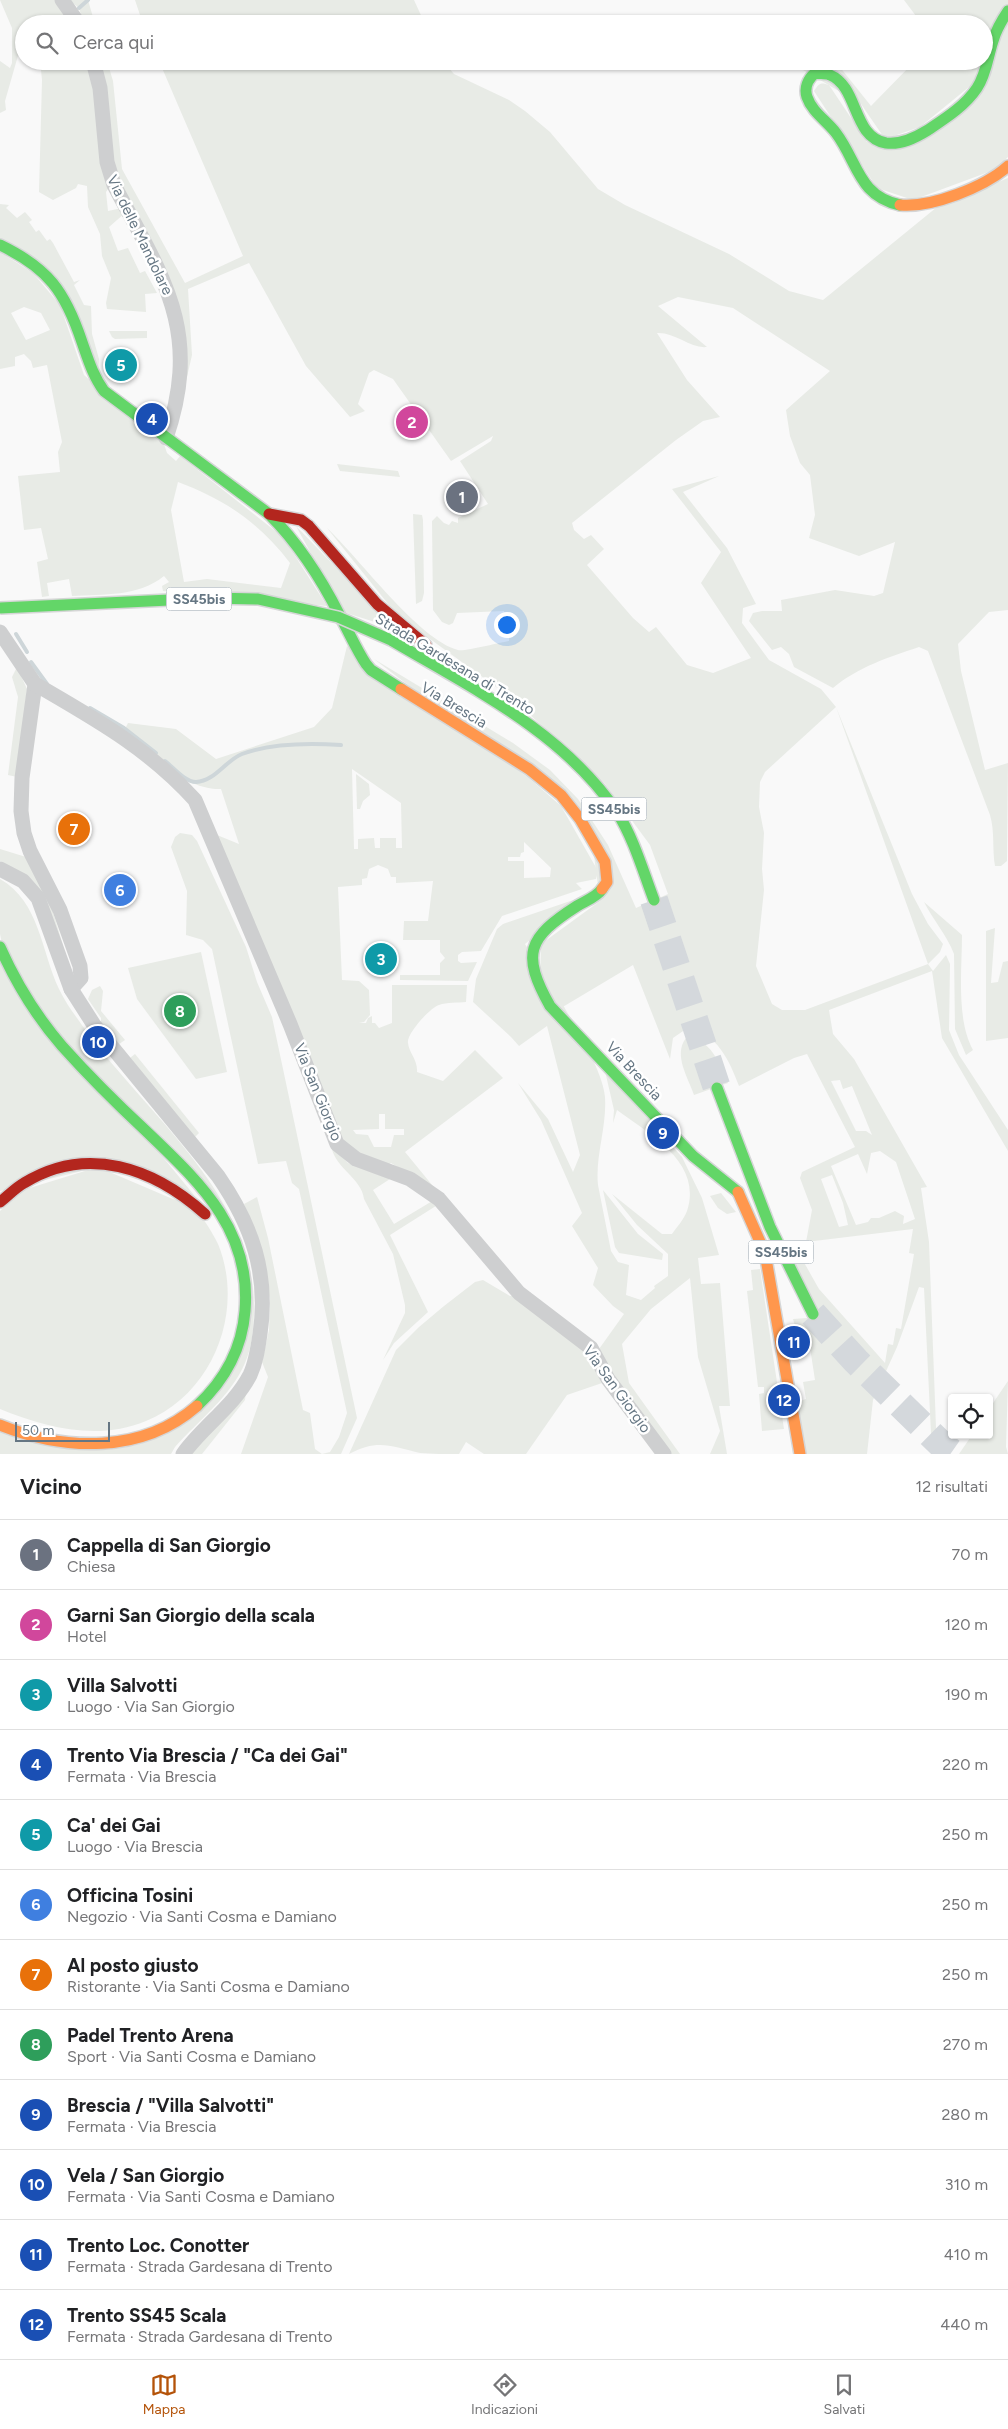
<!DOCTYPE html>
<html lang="it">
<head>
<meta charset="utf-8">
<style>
	body { margin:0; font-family:Figtree,sans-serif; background:#f6f6f6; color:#202124 }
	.controls { position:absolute; right:15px; bottom:15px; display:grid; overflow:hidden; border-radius:5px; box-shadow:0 1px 4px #0004 }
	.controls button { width:45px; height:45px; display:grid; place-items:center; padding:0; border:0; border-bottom:1px solid #e0e0e0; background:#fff; color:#202124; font:25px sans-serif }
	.scale { position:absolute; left:15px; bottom:12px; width:95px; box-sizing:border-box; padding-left:5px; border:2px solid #657683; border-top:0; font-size:14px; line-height:18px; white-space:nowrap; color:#657683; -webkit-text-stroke:4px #fff; paint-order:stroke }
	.you { position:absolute; left:506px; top:624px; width:18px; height:18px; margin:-12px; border:4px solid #fff; border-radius:50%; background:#1a73e8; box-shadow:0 0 0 8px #1a73e833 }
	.badge { display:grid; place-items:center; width:32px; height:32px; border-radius:50%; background:#b45309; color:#fff; font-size:16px; font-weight:700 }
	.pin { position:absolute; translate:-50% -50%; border:2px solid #fff; box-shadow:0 1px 5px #0006 }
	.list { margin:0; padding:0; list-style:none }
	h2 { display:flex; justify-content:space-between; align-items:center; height:65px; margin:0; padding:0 20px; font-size:21px }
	h2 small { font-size:16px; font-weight:400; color:#757577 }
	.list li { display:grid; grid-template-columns:32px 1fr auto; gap:15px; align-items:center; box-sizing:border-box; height:70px; padding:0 20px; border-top:1px solid #e0e0e0 }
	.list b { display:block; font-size:19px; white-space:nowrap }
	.list p { margin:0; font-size:16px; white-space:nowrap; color:#757577 }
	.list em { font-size:16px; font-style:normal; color:#757577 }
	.icon { flex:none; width:28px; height:28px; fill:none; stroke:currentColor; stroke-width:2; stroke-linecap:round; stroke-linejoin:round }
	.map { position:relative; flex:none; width:1008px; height:1454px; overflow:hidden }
	.search { position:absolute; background:#fff; box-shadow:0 1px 4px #0004; left:15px; right:15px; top:15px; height:55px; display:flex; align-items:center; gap:12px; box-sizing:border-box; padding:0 18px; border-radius:28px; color:#757577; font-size:19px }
	.sheet { height:905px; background:#fff }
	nav { display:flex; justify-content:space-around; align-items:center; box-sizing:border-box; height:70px; border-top:1px solid #e0e0e0; background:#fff; font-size:14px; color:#757577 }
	nav a { display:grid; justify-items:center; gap:2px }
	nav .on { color:#b45309 }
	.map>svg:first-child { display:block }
</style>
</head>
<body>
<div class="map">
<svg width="1008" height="1454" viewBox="0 0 1008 1454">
	<rect width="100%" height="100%" fill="#f9f9f9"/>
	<g fill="#e8ebe6" fill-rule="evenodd">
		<polygon points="0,0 56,0 72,24 24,24 24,52 19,52 5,101 6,110 0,113 0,61 10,68 12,63 12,28"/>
		<polygon points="69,0 88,0 95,24 84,24 79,8"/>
		<polygon points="135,0 414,0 425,24 143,24"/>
		<polygon points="904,0 1008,0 1008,4 984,58 984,24 922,24"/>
		<path d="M1008 19V157L994 170 913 200 877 188 814 91C819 83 821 82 829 85L867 142 951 123Z"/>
		<polygon points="40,61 89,61 110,186 106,192 108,211 122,208 125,213 109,227 118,251 128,248 140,273 145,271 157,293 145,294 146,312 107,309 106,303 111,278 102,256 100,234 88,207 87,186 78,184 76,188 53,200 39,192 42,80"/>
		<path d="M97 61H107L113 81 122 169 185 283 243 256 159 61H443L454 74 509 100 525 111 550 132 598 189 625 205 729 254 789 291 823 300 937 207 1008 178V610L989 612 958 644 961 671 985 770 1008 763 1007 861 1001 866H995C992 849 995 832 990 815L928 651 919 647C889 657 858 667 833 688L794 667 789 654 781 647 772 650 749 621 753 613 762 611H782L781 600 835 590 874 596 883 593 895 542 859 556 809 538 815 515 810 475 800 463 790 436 786 410 830 371 733 308 678 297 658 306 707 347C691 349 675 332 657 333L687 380 720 417 703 421 676 440 572 523 574 530 584 539 591 535 604 549 587 565 633 618 649 632 656 627 687 665 713 673 751 658 701 583 721 552 672 489 719 476 683 492 727 548 756 604 743 608 742 623 769 660 821 689 836 707 912 894 928 924 943 944 940 952 928 964 933 971 946 955 950 964 949 1030 959 1055 1008 1130V1151L942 1038 932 971 829 1010 833 1034 854 1059 927 1187 921 1188 929 1242 937 1454H932L924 1288 919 1287 897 1347 873 1400 867 1454H806L797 1402 806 1399 803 1382 815 1380 809 1341 803 1330 796 1329 793 1319 807 1318 785 1244 793 1243 819 1289 885 1363 888 1344 893 1345 896 1328 901 1329 914 1254 909 1253 913 1229 806 1242 812 1210 800 1178 802 1172 855 1147 807 1054 794 1058 739 1086C730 1062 716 1030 686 1029L673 1038 670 1059 633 965 561 1008 540 981 541 944 600 901 590 825 374 659 513 743 550 770 578 799 608 845 636 908 668 894 650 845 605 784 514 700 397 615 327 528C359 558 419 640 458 650 463 652 502 642 509 641V638L513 637 511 619 505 620 504 611 457 613 453 623 449 625 442 622 433 610 432 521 437 516 444 523 449 525 452 521 458 523V518L488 504 460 461 491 441 493 436 451 461 393 379 374 370 369 373 358 404 365 411 350 417 306 366 249 263 188 289 192 355 184 390 181 326 117 184ZM836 707 928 964 805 1010H782L772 1004 756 966 764 890 762 869 764 833 759 807 760 782 765 772ZM840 1080 843 1089 852 1086 872 1135 866 1131H856L831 1081ZM880 1151 896 1162 915 1219 903 1224 904 1216 895 1211 879 1218H871L868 1222 856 1225 831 1166 858 1154 867 1174 871 1153ZM832 1175 843 1203 848 1225 839 1227 821 1179Z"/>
		<polygon points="800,61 835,61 871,106 915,61 984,61 980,78 920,127 885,139 861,104 803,70"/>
		<polygon points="0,204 9,205 6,208 17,218 25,212 32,220 29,222 36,232 39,230 47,241 50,239 53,243 74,282 80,280 74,285 84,305 91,306 92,334 99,359 98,374 82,324 0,238"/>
		<path d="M0 252 33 273 60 305 84 375 164 444 167 453 176 461 180 456 283 537 327 606 163 591 162 586 169 582 164 576C138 597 104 594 72 596L69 579 47 583 49 596 42 597 37 562 48 559 41 528 24 530 18 476 60 472 58 452 62 442 47 365 33 368 31 361 24 354 15 357V366L0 369ZM24 307 41 313 50 330 26 340 11 313ZM178 482C224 499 260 523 290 563L281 588 207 579 184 582 171 510Z"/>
		<polygon points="109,331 147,331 147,338 115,339 112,337"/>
		<polygon points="337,464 398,471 400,477 340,471"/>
		<polygon points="413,514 422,515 423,520 424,593 422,601 416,604"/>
		<polygon points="296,526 394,628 343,612"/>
		<path d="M347 646 529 778 561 806 598 871 596 879 576 883 582 889 502 916 481 951 462 952 458 955V961L461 963 477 962 468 981 400 980V975H440V963L445 958 440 952V940H403L404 921H428L433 881 396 883V877H391L388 869 378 865 369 869 367 878 362 879V885L338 887 342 980 359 981 369 990 370 1015 364 1022 359 1023H366L368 1018 372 1016V1023H375L379 1028 392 1023V985H467L466 1002C458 1003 447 1002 439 1005 431 1007 406 1034 408 1043 409 1053 418 1060 417 1072L443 1081 475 1050 503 1078 405 1152 437 1191 391 1163 388 1165 365 1159 342 1139 217 835 239 844 221 789C183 790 152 754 124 731L128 723 176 729 216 759 314 727 332 708ZM352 769 401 803 402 848H396V838H380V848H375L374 838 358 839V849H354ZM524 842 551 868 550 877 524 878V861H508V857H520L521 853 524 852ZM379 1114H385V1129H404V1135H394L391 1147H374L368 1135 356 1134 353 1130 379 1129Z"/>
		<polygon points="17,667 27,689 17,777 8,775 18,697 12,677"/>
		<polygon points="356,774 369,784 370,795 363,801 360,809 357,809"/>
		<polygon points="180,833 192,835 197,841 246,947 257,982 272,1017 357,1418 341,1454 241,1454 268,1377 262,1362 269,1330 270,1299 244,1204 257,1197 268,1238 303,1410 310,1413 315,1449 322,1454 330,1452 339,1437 347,1413 299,1189 292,1183 286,1161 258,1164 212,949 203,940 186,935 187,891 171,847 175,837"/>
		<polygon points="0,849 26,857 49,899 70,968 59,945 11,867 0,861"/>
		<path d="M0 879C40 902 41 951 59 989 64 999 70 1009 77 1018 137 1107 252 1189 254 1304 254 1324 253 1345 245 1363 231 1396 199 1420 175 1447L171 1454H0V1429C36 1444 73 1453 112 1449 203 1441 268 1348 245 1259 227 1188 164 1139 113 1091 79 1059 44 1021 21 980 14 967 2 949 0 934 0 917 0 897 0 879Z"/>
		<path d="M585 896 525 944C546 979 602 1060 605 1097 607 1127 595 1156 598 1185L611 1251 618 1262 629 1265 626 1295 641 1300 655 1288 654 1286 668 1276V1254L637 1225 612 1194 662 1234H672C677 1227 684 1219 687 1211 703 1162 649 1134 617 1110L613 1123 614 1110 605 1071 682 1157 702 1198 719 1255 698 1258 701 1284 720 1283 730 1406H719L727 1454H710L720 1431 698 1357 690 1278 651 1309 622 1344 629 1383 680 1454H668L610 1374 599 1349 624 1314 613 1306 593 1285 598 1268 572 1226 582 1213 541 1120 518 1083 548 1119 573 1172 580 1155 547 1026 519 1046 511 1037 473 1002 476 979 497 929 503 924Z"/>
		<path d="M924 902 962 935C962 970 956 1019 973 1050L966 1055 955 1029 954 954C947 935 933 920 924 902Z"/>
		<polygon points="995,928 991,983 998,982 1003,962 1008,961 1008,1038 986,1041 986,931"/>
		<polygon points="201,952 227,1072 196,1079 137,999 128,968"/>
		<polygon points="0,959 203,1206 123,1161 0,1191"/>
		<polygon points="100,986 103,991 101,1011 125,1040 119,1044 101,1023 101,1018 88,999 92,990"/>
		<path d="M693 1037C713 1045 720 1064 728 1083L694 1095C688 1077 673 1055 686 1038Z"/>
		<polygon points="135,1054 199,1133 195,1137 130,1058"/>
		<path d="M331 1145 348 1163 390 1179 373 1190 394 1224 434 1200 439 1204 390 1235 428 1312 394 1343 383 1360 405 1313V1305L393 1254 364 1199C362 1178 334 1168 331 1145Z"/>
		<path d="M98 1167C121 1177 145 1187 168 1197 175 1200 186 1202 192 1207 203 1216 212 1232 218 1244 245 1310 214 1393 146 1421 98 1441 46 1428 0 1409V1211L23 1190Z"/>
		<polygon points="603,1190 638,1234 663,1254 662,1260 619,1253 615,1247"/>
		<polygon points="721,1193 736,1212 727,1214 718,1208 710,1196"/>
		<polygon points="760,1269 784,1429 762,1431 759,1394 764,1393 764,1387 758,1387 747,1291 753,1290 751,1270"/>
		<path d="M483 1280 510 1296 517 1295 584 1346 605 1382 567 1395 526 1454H484L466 1442 459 1454C446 1454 431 1454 420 1453 390 1446 378 1439 349 1454L396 1350 419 1327 444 1306 475 1282Z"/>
		<polygon points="1008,1381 1006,1447 1008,1454 959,1454 972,1435 989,1435 989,1409"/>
		<polygon points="246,1391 245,1400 202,1454 191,1454"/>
	</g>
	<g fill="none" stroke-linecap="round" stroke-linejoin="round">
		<g stroke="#ced6d9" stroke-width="4">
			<polyline points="79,8 88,0"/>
			<polyline points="16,634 27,652"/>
			<polyline points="31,662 47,684"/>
			<polyline points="90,708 124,728 156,753"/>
			<path d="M165 761C174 768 185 782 196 782 215 781 225 761 242 754 271 743 310 743 341 745"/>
		</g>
		<g stroke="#d4d8dc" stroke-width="28" stroke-dasharray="28 14" stroke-linecap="butt">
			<polyline points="654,900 717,1088"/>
			<polyline points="813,1314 856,1361 944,1447 954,1454"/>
		</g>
		<g stroke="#d5d6d7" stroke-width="14">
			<g id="fast">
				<path d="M900 205C858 196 858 162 836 133 827 121 812 112 807 97 804 88 808 79 815 73 820 74 826 73 830 75 859 87 852 137 886 143 901 145 915 138 928 130 946 118 965 106 977 88 987 73 988 54 994 38 997 28 1002 20 1008 11"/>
				<path d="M0 245C48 268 65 291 82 342 88 359 93 376 104 391L269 514C299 544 321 578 340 616 349 632 356 649 366 664L371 670 401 689"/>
				<path d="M391 640C472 688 563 732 617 812 634 839 643 871 654 900"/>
				<path d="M602 889C597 897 585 901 577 906 527 938 521 954 550 1006L693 1156 738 1192"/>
				<path d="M0 947C16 983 36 1016 62 1046 88 1075 116 1103 145 1130 198 1181 252 1229 245 1311 242 1349 225 1380 197 1406"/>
				<polyline points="717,1088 770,1227 813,1314"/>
			</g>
		</g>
		<g stroke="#d5d6d7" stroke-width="14">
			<g id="slow">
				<path d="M900 205C931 208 985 187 1008 166"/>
				<polyline points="401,689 529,769 561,795 580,819 605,862 607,882 602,889"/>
				<polyline points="738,1192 765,1253 800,1454"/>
				<path d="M0 1425C65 1451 142 1454 197 1406"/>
			</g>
		</g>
		<g stroke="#d5d6d7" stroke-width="14">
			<g id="jam">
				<polyline points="269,514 301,520 309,526 377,604 426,645"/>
				<path d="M0 1202C8 1196 15 1188 24 1183 87 1144 154 1168 205 1214"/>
			</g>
		</g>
		<g stroke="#cecfd0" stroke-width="15">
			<polyline points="62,0 79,24"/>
			<path d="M93 61 100 88 107 162 114 185C162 276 203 330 166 438"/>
			<polyline points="0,632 35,684 22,778 21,811 24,833 30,851 60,910 80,966 81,978 71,989"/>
			<path d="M35 684C95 719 148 748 195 800L290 1024 337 1144 356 1159 410 1179 439 1199 519 1293 591 1348 608 1379 664 1454"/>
			<path d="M0 869 23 881 38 898 71 989 94 1025 218 1176C252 1225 269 1274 260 1334 258 1348 256 1362 250 1375 234 1406 203 1426 183 1454"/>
		</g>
		<use href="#fast" stroke="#63d668" stroke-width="11"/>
		<use href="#slow" stroke="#ff974d" stroke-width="11"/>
		<use href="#jam" stroke="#b3261e" stroke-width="11"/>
		<g stroke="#d5d6d6" stroke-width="14" stroke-linecap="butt">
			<polyline id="fast-bridge" points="0,608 212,598 258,599 338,617 391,640"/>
		</g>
		<use href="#fast-bridge" stroke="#63d668" stroke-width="11"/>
	</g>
	<g text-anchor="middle" stroke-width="5" stroke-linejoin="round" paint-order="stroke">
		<g fill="#fff" stroke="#939fa8" stroke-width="1">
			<rect x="166.5" y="587.5" width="65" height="23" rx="4"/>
			<rect x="581.5" y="797.5" width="65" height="23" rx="4"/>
			<rect x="748.5" y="1240.5" width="65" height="23" rx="4"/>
		</g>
		<g font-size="14" font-weight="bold" fill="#657683">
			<text x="199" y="604">SS45bis</text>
			<text x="614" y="814">SS45bis</text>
			<text x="781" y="1257">SS45bis</text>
		</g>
		<g font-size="15" fill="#657683" stroke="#fff">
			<text transform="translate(140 235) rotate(64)" y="5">Via delle Mandolare</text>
			<text transform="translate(455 664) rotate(31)" y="5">Strada Gardesana di Trento</text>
			<text transform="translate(454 705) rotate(31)" y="5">Via Brescia</text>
			<text transform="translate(634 1071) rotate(47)" y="5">Via Brescia</text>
			<text transform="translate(318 1092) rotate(68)" y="5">Via San Giorgio</text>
			<text transform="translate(617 1389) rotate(54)" y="5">Via San Giorgio</text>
		</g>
	</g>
</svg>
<div class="controls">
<button><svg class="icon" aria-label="locate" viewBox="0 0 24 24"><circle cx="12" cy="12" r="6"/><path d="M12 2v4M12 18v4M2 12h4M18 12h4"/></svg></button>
</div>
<div class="scale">50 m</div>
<div class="you"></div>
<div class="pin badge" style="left:462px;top:497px;background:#6b7280">1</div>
<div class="pin badge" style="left:412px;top:422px;background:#d1479c">2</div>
<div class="pin badge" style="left:381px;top:959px;background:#0f9aa8">3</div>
<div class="pin badge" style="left:152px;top:419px;background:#1a4fb4">4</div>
<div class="pin badge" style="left:121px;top:365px;background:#0f9aa8">5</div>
<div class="pin badge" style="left:120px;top:890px;background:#3f7fe0">6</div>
<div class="pin badge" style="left:74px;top:829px;background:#e8710a">7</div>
<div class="pin badge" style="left:180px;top:1011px;background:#2e9e5b">8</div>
<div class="pin badge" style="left:663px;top:1133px;background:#1a4fb4">9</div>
<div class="pin badge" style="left:98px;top:1042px;background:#1a4fb4">10</div>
<div class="pin badge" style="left:794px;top:1342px;background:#1a4fb4">11</div>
<div class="pin badge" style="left:784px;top:1400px;background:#1a4fb4">12</div>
<div class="search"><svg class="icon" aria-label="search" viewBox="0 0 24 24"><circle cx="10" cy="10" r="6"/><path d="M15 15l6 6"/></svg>Cerca qui</div>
</div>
<section class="sheet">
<h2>Vicino<small>12 risultati</small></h2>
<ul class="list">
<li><span class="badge" style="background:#6b7280">1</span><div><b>Cappella di San Giorgio</b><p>Chiesa</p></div><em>70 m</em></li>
<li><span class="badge" style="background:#d1479c">2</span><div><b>Garni San Giorgio della scala</b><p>Hotel</p></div><em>120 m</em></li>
<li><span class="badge" style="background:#0f9aa8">3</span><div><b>Villa Salvotti</b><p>Luogo · Via San Giorgio</p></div><em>190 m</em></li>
<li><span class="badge" style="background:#1a4fb4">4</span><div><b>Trento Via Brescia / &quot;Ca dei Gai&quot;</b><p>Fermata · Via Brescia</p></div><em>220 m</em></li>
<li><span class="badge" style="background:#0f9aa8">5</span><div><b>Ca' dei Gai</b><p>Luogo · Via Brescia</p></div><em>250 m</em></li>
<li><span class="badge" style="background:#3f7fe0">6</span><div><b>Officina Tosini</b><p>Negozio · Via Santi Cosma e Damiano</p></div><em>250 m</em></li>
<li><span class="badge" style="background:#e8710a">7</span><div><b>Al posto giusto</b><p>Ristorante · Via Santi Cosma e Damiano</p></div><em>250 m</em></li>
<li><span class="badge" style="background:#2e9e5b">8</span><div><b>Padel Trento Arena</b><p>Sport · Via Santi Cosma e Damiano</p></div><em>270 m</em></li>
<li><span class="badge" style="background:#1a4fb4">9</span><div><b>Brescia / &quot;Villa Salvotti&quot;</b><p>Fermata · Via Brescia</p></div><em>280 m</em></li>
<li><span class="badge" style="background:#1a4fb4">10</span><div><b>Vela / San Giorgio</b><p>Fermata · Via Santi Cosma e Damiano</p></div><em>310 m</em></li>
<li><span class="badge" style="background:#1a4fb4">11</span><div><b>Trento Loc. Conotter</b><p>Fermata · Strada Gardesana di Trento</p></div><em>410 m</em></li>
<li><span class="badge" style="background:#1a4fb4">12</span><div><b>Trento SS45 Scala</b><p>Fermata · Strada Gardesana di Trento</p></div><em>440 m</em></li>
</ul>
</section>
<nav>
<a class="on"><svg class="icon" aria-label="map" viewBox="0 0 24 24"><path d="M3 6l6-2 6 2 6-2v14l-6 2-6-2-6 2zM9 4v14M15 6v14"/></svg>Mappa</a>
<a><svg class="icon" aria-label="directions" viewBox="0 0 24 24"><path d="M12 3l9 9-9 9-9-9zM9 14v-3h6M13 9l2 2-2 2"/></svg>Indicazioni</a>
<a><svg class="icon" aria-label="saved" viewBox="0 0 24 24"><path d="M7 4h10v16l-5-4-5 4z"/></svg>Salvati</a>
</nav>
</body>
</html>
